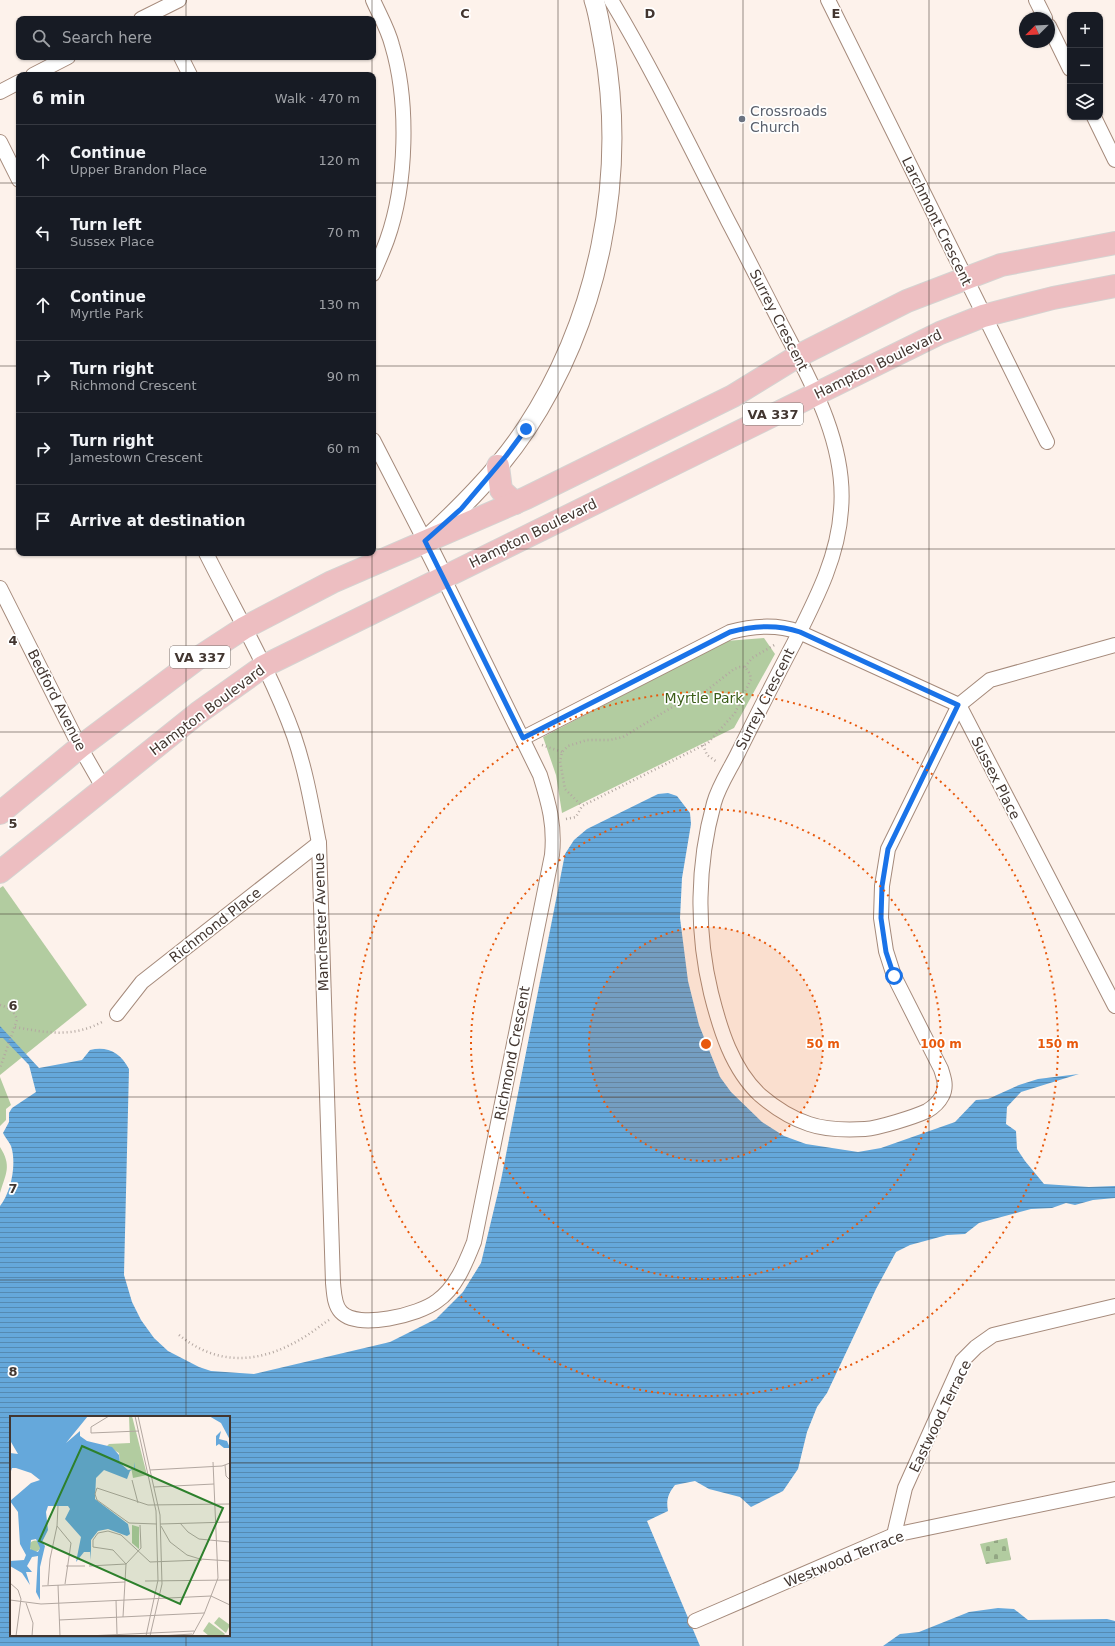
<!DOCTYPE html>
<html lang="en">
<head>
<meta charset="utf-8">
<style>
	body { margin:0; font-family:"DejaVu Sans",sans-serif; background:#20242c; color:#f1f3f6 }
	.controls { position:absolute; right:12px; top:12px; display:grid; overflow:hidden; border-radius:8px; box-shadow:0 1px 3px #0004 }
	.controls button { width:36px; height:36px; display:grid; place-items:center; padding:0; border:0; border-bottom:1px solid #363941; background:#171b24; color:#f1f3f6; font:20px sans-serif }
	.compass { position:absolute; left:1019px; top:12px; width:36px; height:36px; border-radius:50%; background:#171b24; box-shadow:0 1px 3px #0004; rotate:246deg }
	.stop { position:absolute; width:12px; height:12px; margin:-9px; border:3px solid #1a73e8; border-radius:50%; background:#fff }
	.stop.end { background:#1a73e8; border-color:#fff; box-shadow:0 1px 4px #0008 }
	.list { margin:0; padding:0; list-style:none }
	h2 { display:flex; justify-content:space-between; align-items:center; height:52px; margin:0; padding:0 16px; font-size:17px }
	h2 small { font-size:13px; font-weight:400; color:#9ea1a6 }
	.list li { display:grid; grid-template-columns:26px 1fr auto; gap:12px; align-items:center; box-sizing:border-box; height:72px; padding:0 16px; border-top:1px solid #363941 }
	.list b { display:block; font-size:15px; white-space:nowrap }
	.list p { margin:0; font-size:13px; white-space:nowrap; color:#9ea1a6 }
	.list em { font-size:13px; font-style:normal; color:#9ea1a6 }
	.icon { flex:none; width:22px; height:22px; fill:none; stroke:currentColor; stroke-width:2; stroke-linecap:round; stroke-linejoin:round }
	.map { position:relative; flex:none; width:1115px; height:1646px; overflow:hidden }
	.search { position:absolute; background:#171b24; box-shadow:0 1px 3px #0004; left:16px; top:16px; width:360px; height:44px; display:flex; align-items:center; gap:10px; box-sizing:border-box; padding:0 14px; border-radius:8px; color:#9ea1a6; font-size:15px }
	.panel { position:absolute; background:#171b24; box-shadow:0 1px 3px #0004; left:16px; top:72px; width:360px; height:484px; border-radius:8px }
	.map>svg:first-child { display:block }
</style>
</head>
<body>
<div class="map">
<svg width="1115" height="1646" viewBox="0 0 1115 1646">
	<defs>
		<pattern id="cemetery-stones" width="16" height="16" patternUnits="userSpaceOnUse"><rect width="16" height="16" fill="#b2cca0"/><path d="M2 7V4a2 2 0 0 1 4 0v3zM10 15v-3a2 2 0 0 1 4 0v3z" fill="#92a683"/></pattern>
		<pattern id="water-rules" width="6" height="5" patternUnits="userSpaceOnUse"><rect width="6" height="5" fill="#65a8db"/><path d="M0 2.5h6" fill="none" stroke="#558ab2"/></pattern>
	</defs>
	<rect width="100%" height="100%" fill="#fdf2eb"/>
	<polygon fill="url(#cemetery-stones)" points="1007,1538 1011,1560 986,1564 980,1544"/>
	<g fill="#b2cca0">
		<polygon points="764,638 775,654 734,728 562,813 556,775 543,737 726,641"/>
		<polygon points="3,886 87,1005 0,1075 0,888"/>
		<polygon points="0,1077 11,1105 6,1109 6,1120 0,1126"/>
		<path d="M0 1147C12 1166 6 1173 0 1193Z"/>
	</g>
	<g fill="url(#water-rules)" fill-rule="evenodd">
		<path d="M668 793 677 796 690 813 691 824 682 878 680 918 688 981 699 1025 720 1077 731 1092 762 1122 784 1136 806 1144 858 1152 881 1148 955 1122 976 1100 988 1099 1019 1085 1038 1079 1079 1074 1021 1092 1007 1107 1006 1124 1016 1131 1017 1149 1025 1161 1044 1184 1089 1187 1115 1186V1198L1093 1200 1075 1205 1066 1203 1052 1208 1031 1209 979 1223 965 1234 947 1235 910 1245 896 1252 876 1289 827 1393 817 1407 807 1432 798 1469 783 1491 751 1507 740 1497 709 1489 695 1481 675 1485C668 1494 666 1500 668 1511L647 1521 700 1646H0V1206C11 1192 17 1164 11 1146 9 1142 5 1137 3 1133L9 1122V1113L12 1108 36 1092 29 1065 3 1038H0V1026L39 1068 82 1060 90 1050C107 1046 120 1052 129 1069L124 1275 132 1302 141 1320 154 1338 168 1351 199 1367 211 1371 254 1374 390 1342 436 1319 463 1292 481 1263 501 1180 565 854 574 840 587 829 658 794ZM11 1417H229V1635H11Z"/>
		<polygon points="998,1608 1014,1609 1028,1620 1107,1619 1115,1621 1115,1646 883,1646 900,1634 919,1632 969,1612"/>
	</g>
	<g fill="none" stroke-linecap="round" stroke-linejoin="round">
		<g stroke="#a58a7b" stroke-width="16">
			<g id="minor">
				<path d="M373 0C379 14 388 29 392 45 409 102 407 184 387 240 383 251 378 262 373 274"/>
				<path d="M611 0C654 72 690 147 728 221 746 255 763 289 780 322 810 379 847 444 841 510 838 558 815 601 794 643 775 679 757 715 739 751 731 768 719 785 714 803 697 864 696 931 711 993 720 1029 732 1069 760 1095 774 1107 791 1118 809 1124 826 1130 847 1130 865 1129 879 1128 914 1117 927 1111 932 1108 939 1102 942 1096 947 1087 944 1078 941 1069L894 976 886 951 881 918 882 886 888 849 959 705 990 680 1115 645"/>
				<polyline points="828,0 1047,442"/>
				<polyline points="1036,0 1045,18"/>
				<polyline points="141,19 179,0"/>
				<polyline points="1049,26 1070,69"/>
				<polyline points="181,57 190,75"/>
				<polyline points="33,75 68,57"/>
				<polyline points="0,92 19,82"/>
				<polyline points="1094,117 1115,160"/>
				<polyline points="0,142 19,180"/>
				<polyline points="373,440 425,541"/>
				<path d="M206 553C236 613 271 672 294 736 306 771 312 807 319 843L333 1283C334 1292 334 1305 341 1312 358 1330 419 1315 437 1301 456 1288 466 1262 474 1242L552 855C555 825 549 804 540 775L443 577"/>
				<polyline points="0,588 80,747 104,789"/>
				<path d="M523 738 730 632C752 626 777 624 799 632L959 705 1115 1006"/>
				<polyline points="117,1014 142,982 319,843"/>
				<polyline points="894,1535 905,1488 931,1430 962,1361 976,1347 993,1335 1115,1306"/>
				<polyline points="695,1621 894,1535 1115,1489"/>
			</g>
		</g>
		<g stroke="#a58a7b" stroke-width="21">
			<path id="secondary" d="M443 577 425 541C462 507 498 471 526 429 599 318 627 178 604 47 601 32 599 15 594 0"/>
		</g>
		<g stroke="#d5d3d1" stroke-width="24">
			<g id="primary">
				<polyline points="498,466 501,490 515,503"/>
				<polyline points="0,813 80,747 201,656 244,628 332,582 526,498 733,396 798,356 907,301 1001,265 1115,243"/>
				<polyline points="0,872 198,713 264,666 940,333 983,316 1053,298 1115,286"/>
			</g>
		</g>
		<g stroke="#b3a7a1" stroke-width="2.5" stroke-dasharray="1 3" stroke-linecap="butt">
			<polyline points="745,667 752,658 776,644"/>
			<polyline points="542,745 562,752"/>
			<polyline points="703,745 707,755 717,762"/>
			<polyline points="566,819 576,817 582,806 708,743 735,713 751,679 750,674 745,667 740,667 734,669 706,691 674,706 623,737 610,740 587,740 568,746 562,752 560,761 565,789 582,806"/>
			<path d="M0 1005C8 1007 15 1012 17 1020L0 1068"/>
			<path d="M15 1027C48 1033 73 1038 104 1021"/>
			<path d="M179 1335C220 1368 263 1363 306 1336 314 1331 321 1325 329 1320"/>
		</g>
		<use href="#minor" stroke="#fff" stroke-width="14"/>
		<use href="#secondary" stroke="#fff" stroke-width="19"/>
		<use href="#primary" stroke="#edbec1" stroke-width="22"/>
	</g>
	<g fill="none" stroke-linecap="round" stroke-linejoin="round">
		<path stroke="#1a73e8" stroke-width="5" d="M526 429 506 456 461 509 425 541 523 738 730 632C752 626 777 624 800 632L958 705 888 849 882 886 881 918 886 952 894 976"/>
	</g>
	<path fill="none" stroke="#423630" stroke-width="1" stroke-opacity="0.55" d="M186 0V19M372 0V19M558 0V1646M743 0V1646M929 0V1646M186 57V75M372 57V75M0 183H19M373 183H1115M0 366H19M373 366H1115M0 549H19M373 549H1115M186 553V1417M372 553V1646M0 732H1115M0 914H1115M0 1097H1115M0 1280H1115M0 1463H11M229 1463H1115M186 1635V1646"/>
	<circle cx="706" cy="1044" r="117" fill="#e8590c" fill-opacity=".12"/>
	<g fill="none" stroke="#e8590c" stroke-width="2" stroke-dasharray="2 4">
		<circle cx="706" cy="1044" r="117"/>
		<circle cx="706" cy="1044" r="235"/>
		<circle cx="706" cy="1044" r="352"/>
	</g>
	<circle fill="#6b7280" stroke="#fff" stroke-width="1.5" cx="742" cy="119" r="4"/>
	<g text-anchor="middle" stroke-width="3.5" stroke-linejoin="round" paint-order="stroke">
		<g fill="#fff" stroke="#7b726e" stroke-width="1">
			<rect x="743" y="403" width="60" height="22" rx="3"/>
			<rect x="170" y="646" width="60" height="22" rx="3"/>
		</g>
		<g font-size="13" font-weight="bold" fill="#423630">
			<text x="773" y="419">VA 337</text>
			<text x="200" y="662">VA 337</text>
		</g>
		<g font-size="14" fill="#5b616d" stroke="#fff" text-anchor="start">
			<text x="750" y="116">Crossroads<tspan x="750" dy="16">Church</tspan></text>
		</g>
		<g font-size="14" fill="#423630" stroke="#fff">
			<text transform="translate(937 221) rotate(64)" y="5">Larchmont Crescent</text>
			<text transform="translate(779 320) rotate(63)" y="5">Surrey Crescent</text>
			<text transform="translate(878 364) rotate(-26)" y="5">Hampton Boulevard</text>
			<text transform="translate(533 533) rotate(-26)" y="5">Hampton Boulevard</text>
			<text transform="translate(765 699) rotate(-63)" y="5">Surrey Crescent</text>
			<text transform="translate(57 700) rotate(63)" y="5">Bedford Avenue</text>
			<text transform="translate(207 710) rotate(-37)" y="5">Hampton Boulevard</text>
			<text transform="translate(996 778) rotate(63)" y="5">Sussex Place</text>
			<text transform="translate(321 922) rotate(-92)" y="5">Manchester Avenue</text>
			<text transform="translate(215 925) rotate(-38)" y="5">Richmond Place</text>
			<text transform="translate(512 1053) rotate(-79)" y="5">Richmond Crescent</text>
			<text transform="translate(940 1416) rotate(-64)" y="5">Eastwood Terrace</text>
			<text transform="translate(844 1559) rotate(-22)" y="5">Westwood Terrace</text>
		</g>
		<g font-size="14" fill="#3a5d17" stroke="#fff">
			<text x="704" y="703">Myrtle Park</text>
		</g>
	</g>
	<g transform="translate(10 1416)">
		<rect width="220" height="220" fill="#fdf2eb"/>
		<path d="M19.5 130a5.5 5.5 0 1 1 11 0a5.5 5.5 0 1 1-11 0Z" fill="#b2cca0"/>
		<path d="M119 0H122L137 59 123 62 121 51 110 47 109 37 97 30 99 28 120 27ZM122 109 129 111V133L122 127ZM209 201 220 209 216 217 204 207ZM199 206 215 218 213 220H199L193 215Z" fill="#b2cca0"/>
		<path d="M0 0H78L56 27 70 15V20L77 25 102 31 109 39 110 47 118 54 124 53V46L125 52 120 55 117 63 94 54 86 62 85 83 118 108 120 118 117 120 98 113 88 115 81 124V134L80 144V136H74L66 146 71 121 55 103 60 93 58 90H38L36 96 38 114 32 126 35 130 30 151V184L26 176 28 140 22 141 17 150 22 156H16L20 169 12 157 0 150V145L14 144 16 139 10 128 8 96 0 85 21 67 30 64 21 57 6 52H2L0 58V37L8 38 1 26ZM26 123 30 132 28 136 20 133 21 124ZM199 0H220V24L211 7ZM211 15 209 23 217 25 220 32H214L209 28 206 30V20Z" fill="#65a8db" fill-rule="evenodd"/>
		<path fill="none" stroke="#b2a7a0" stroke-width="1" d="M99 0 81 11V17L129 15M125 0 146 95 148 164 136 220M128 0 150 99 152 168 140 220M215 49 216 60 220 64M140 54 212 50 220 47M122 64 128 87M144 71 204 68M170 107 178 116 189 123 220 126M147 108 119 107 87 84 85 78 87 72 138 89 220 88M150 108 220 106M47 110 61 127 55 168M151 110 160 126 177 139 190 143 220 145M56 150H75M79 150 116 148 131 132 130 109M135 165 220 164M0 167 8 174 11 183 6 220M38 169 40 143 47 110 48 90M48 169 50 220M32 170 115 166M0 184 31 188 201 180 220 189M106 184 107 218M16 187 23 207 22 220M113 201 116 148 103 134 83 131V124L88 117 98 115 111 119 140 146 192 144M49 204 194 197M77 220 184 215M150 220 182 218M182 220 194 198 208 162 203 46"/>
		<path fill="#2d802c" fill-opacity="0.15" stroke="#2d802c" stroke-width="2" d="M72 30 213 92 170 188 29 125Z"/>
		<rect width="220" height="220" fill="none" stroke="#423630" stroke-width="2"/>
	</g>
	<g font-size="13" text-anchor="middle" font-weight="bold" fill="#423630" stroke="#fff" stroke-width="3.5" stroke-linejoin="round" paint-order="stroke">
		<text x="465" y="18">C</text>
		<text x="650" y="18">D</text>
		<text x="836" y="18">E</text>
		<text x="13" y="645">4</text>
		<text x="13" y="828">5</text>
		<text x="13" y="1010">6</text>
		<text x="13" y="1193">7</text>
		<text x="13" y="1376">8</text>
	</g>
	<circle cx="706" cy="1044" r="6" fill="#e8590c" stroke="#fff" stroke-width="2"/>
	<g font-size="12" text-anchor="middle" font-weight="bold" fill="#e8590c" stroke="#fff" stroke-width="3.5" stroke-linejoin="round" paint-order="stroke">
		<text x="823" y="1048">50 m</text>
		<text x="941" y="1048">100 m</text>
		<text x="1058" y="1048">150 m</text>
	</g>
</svg>
<div class="controls">
<button>+</button>
<button>−</button>
<button><svg class="icon" aria-label="layers" viewBox="0 0 24 24"><path d="M12 4l9 5-9 5-9-5zM3 14l9 5 9-5"/></svg></button>
</div>
<svg class="compass" viewBox="-18 -18 36 36"><path d="M0-13l5 13h-10z" fill="#e53935"/><path d="M0 13l5-13h-10z" fill="#9ea1a6"/></svg>
<div class="stop" style="left:894px;top:976px"></div>
<div class="stop end" style="left:526px;top:429px"></div>
<div class="search"><svg class="icon" aria-label="search" viewBox="0 0 24 24"><circle cx="10" cy="10" r="6"/><path d="M15 15l6 6"/></svg>Search here</div>
<section class="panel">
<h2>6 min<small>Walk · 470 m</small></h2>
<ul class="list">
<li><svg class="icon" aria-label="ahead" viewBox="0 0 24 24"><path d="M12 20V5M6 11l6-6 6 6"/></svg><div><b>Continue</b><p>Upper Brandon Place</p></div><em>120 m</em></li>
<li><svg class="icon" aria-label="left" viewBox="0 0 24 24"><path d="M17 20v-9H6M10 6l-5 5 5 5"/></svg><div><b>Turn left</b><p>Sussex Place</p></div><em>70 m</em></li>
<li><svg class="icon" aria-label="ahead" viewBox="0 0 24 24"><path d="M12 20V5M6 11l6-6 6 6"/></svg><div><b>Continue</b><p>Myrtle Park</p></div><em>130 m</em></li>
<li><svg class="icon" aria-label="right" viewBox="0 0 24 24"><path d="M7 20v-9h11M14 6l5 5-5 5"/></svg><div><b>Turn right</b><p>Richmond Crescent</p></div><em>90 m</em></li>
<li><svg class="icon" aria-label="right" viewBox="0 0 24 24"><path d="M7 20v-9h11M14 6l5 5-5 5"/></svg><div><b>Turn right</b><p>Jamestown Crescent</p></div><em>60 m</em></li>
<li><svg class="icon" aria-label="arrive" viewBox="0 0 24 24"><path d="M6 21V4h12l-3 4 3 4H6"/></svg><div><b>Arrive at destination</b></div></li>
</ul>
</section>
</div>
</body>
</html>
